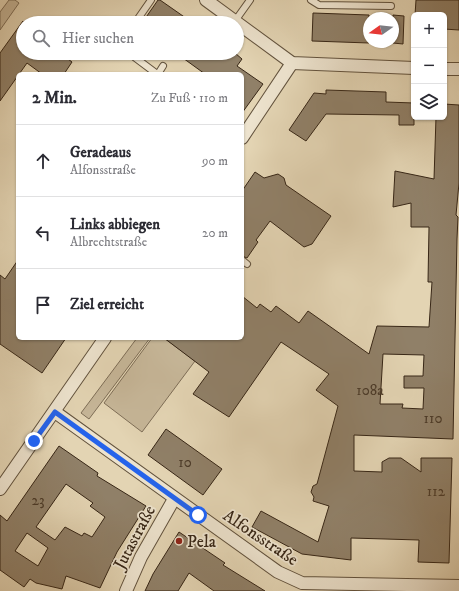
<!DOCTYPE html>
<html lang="de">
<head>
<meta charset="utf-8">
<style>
	body { margin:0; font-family:"IM FELL DW Pica",serif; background:#f2f2f3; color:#2b2b33 }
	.controls { position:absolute; right:12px; top:12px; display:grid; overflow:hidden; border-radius:6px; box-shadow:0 1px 3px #0004 }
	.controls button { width:36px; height:36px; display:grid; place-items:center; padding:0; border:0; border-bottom:1px solid #e1e1e2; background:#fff; color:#2b2b33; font:20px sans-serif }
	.compass { position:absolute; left:363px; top:12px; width:36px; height:36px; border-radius:50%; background:#fff; box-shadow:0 1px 3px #0004; rotate:255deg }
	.stop { position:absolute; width:12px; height:12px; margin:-9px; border:3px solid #2563eb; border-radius:50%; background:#fff }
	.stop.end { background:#2563eb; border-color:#fff; box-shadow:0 1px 4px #0008 }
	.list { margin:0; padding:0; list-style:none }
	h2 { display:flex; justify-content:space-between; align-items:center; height:52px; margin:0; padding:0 16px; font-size:17px }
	h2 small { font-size:13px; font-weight:400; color:#7c7c81 }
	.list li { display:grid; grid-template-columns:26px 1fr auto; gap:12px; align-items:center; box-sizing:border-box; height:72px; padding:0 16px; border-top:1px solid #e1e1e2 }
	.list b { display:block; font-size:15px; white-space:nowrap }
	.list p { margin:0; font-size:13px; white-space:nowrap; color:#7c7c81 }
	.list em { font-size:13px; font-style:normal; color:#7c7c81 }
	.icon { flex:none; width:22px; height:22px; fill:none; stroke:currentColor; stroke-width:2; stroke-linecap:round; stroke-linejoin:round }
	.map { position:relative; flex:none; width:459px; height:591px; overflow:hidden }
	.search { position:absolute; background:#fff; box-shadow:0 1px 3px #0004; left:16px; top:16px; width:228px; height:44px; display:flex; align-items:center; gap:10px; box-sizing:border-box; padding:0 14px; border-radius:22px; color:#7c7c81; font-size:15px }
	.panel { position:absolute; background:#fff; box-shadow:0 1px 3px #0004; left:16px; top:72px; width:228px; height:268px; border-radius:6px }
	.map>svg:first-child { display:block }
</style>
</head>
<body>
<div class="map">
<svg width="459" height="591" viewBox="0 0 459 591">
	<rect width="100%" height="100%" fill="#e3d4b3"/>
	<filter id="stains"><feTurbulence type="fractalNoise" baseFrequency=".005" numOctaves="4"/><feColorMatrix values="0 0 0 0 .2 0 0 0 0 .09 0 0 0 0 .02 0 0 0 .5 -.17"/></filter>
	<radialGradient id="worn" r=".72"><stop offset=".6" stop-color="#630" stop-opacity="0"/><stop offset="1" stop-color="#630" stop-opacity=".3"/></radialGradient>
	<g fill="#c6b698" stroke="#7e6e57">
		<polygon points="9,0 15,0 19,3 0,30 0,12"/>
		<polygon points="137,338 150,338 89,419 81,413"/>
		<polygon points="152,338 164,338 195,361 142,432 104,403"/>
	</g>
	<g fill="#908068" stroke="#372616" fill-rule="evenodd">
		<polygon points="158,0 160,0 193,23 142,23"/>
		<polygon points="416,0 459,0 459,30 444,29 444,15 415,15"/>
		<polygon points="313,13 369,15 369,43 312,41"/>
		<polygon points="393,15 404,16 403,44 393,43"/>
		<polygon points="23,21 23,53 60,53 72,62 64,74 42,74 27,63 0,101 0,53"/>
		<polygon points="176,53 235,53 242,59 237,66 263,84 242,113 242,74 205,74"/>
		<polygon points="326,90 386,92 386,102 414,103 414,125 399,125 399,115 326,114 306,141 289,130 314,93 326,94"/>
		<path d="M444 104 459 105V183L456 215 458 217 457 239 453 439 354 435V471L382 472V462L389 458H401L421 472V458H452L449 563 418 562 419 540 351 538V560L302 554 252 527 261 511 318 542 329 506 313 501 314 497 311 492 313 486 317 484 338 406 316 390 329 374 281 342 229 417 193 394 209 372 164 338H242V296L257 308 260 304 271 312 276 306 299 323 308 311 369 354 377 326 429 327 432 282H428L429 227H411V203L393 207 395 171 434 179 436 117H444ZM383 354 424 355 423 376H404V388H424L423 409 402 408 403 404H380Z"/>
		<polygon points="255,172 264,178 278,174 284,178 286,185 331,216 312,244 304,247 270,221 256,240 258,242 247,258 242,256 242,191"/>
		<polygon points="18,260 18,338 66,338 42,373 0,344 0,275 5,279"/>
		<polygon points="166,429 222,469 203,495 148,455"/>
		<path d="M59 446 98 473 97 476 146 506 117 552 100 588 66 576 62 589 36 583 30 579 24 587 0 570V515L7 521ZM66 484 93 503 90 506 105 517 92 537 84 533 82 536 65 527 55 540 36 527ZM27 533 48 548 38 566 15 551Z"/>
		<polygon points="179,532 225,563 223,565 265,591 214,591 189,573 178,591 145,591 153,574"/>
	</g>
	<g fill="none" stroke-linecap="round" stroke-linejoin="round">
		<g stroke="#62523d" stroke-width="8">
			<g id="lane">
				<polyline points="311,0 319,5 391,6"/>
				<polyline points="235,21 250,0"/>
				<polyline points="135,23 151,0"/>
				<polyline points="129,53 157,74"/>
				<polyline points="158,74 163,66"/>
				<polyline points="242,260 247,264"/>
			</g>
		</g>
		<g stroke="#62523d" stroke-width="14">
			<g id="street">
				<polyline points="206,0 292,63 414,68"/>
				<polyline points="444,69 459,69"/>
				<polyline points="242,138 292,63"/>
				<polyline points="55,412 278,572 302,583 459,586"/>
				<polyline points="0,489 105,338"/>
				<polyline points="126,591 141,557 174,499"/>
			</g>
		</g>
		<use href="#lane" stroke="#ede3ce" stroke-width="6"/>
		<use href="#street" stroke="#ede3ce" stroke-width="12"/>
	</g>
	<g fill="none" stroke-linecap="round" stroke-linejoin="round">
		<polyline stroke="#2563eb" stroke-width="5" points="34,441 55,412 198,515"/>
	</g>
	<circle fill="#8f2418" stroke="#ede3ce" stroke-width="1.5" cx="179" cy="541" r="4"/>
	<g text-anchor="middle" stroke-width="3.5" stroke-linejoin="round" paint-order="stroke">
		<g font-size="15" fill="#4d3c2a">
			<text x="370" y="395">108a</text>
			<text x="433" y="423">110</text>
			<text x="185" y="467">10</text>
			<text x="436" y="496">112</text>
			<text x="38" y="505">23</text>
		</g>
		<g font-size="17" fill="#372616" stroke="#ede3ce">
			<text transform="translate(134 537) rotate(-62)" y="6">Jutastraße</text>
			<text transform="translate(261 537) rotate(34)" y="6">Alfonsstraße</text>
		</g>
		<g font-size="17" fill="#372616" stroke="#ede3ce" text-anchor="start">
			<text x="187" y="547">Pela</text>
		</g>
	</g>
	<rect width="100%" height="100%" filter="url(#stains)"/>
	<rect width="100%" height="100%" fill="url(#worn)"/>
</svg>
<div class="controls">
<button>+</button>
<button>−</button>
<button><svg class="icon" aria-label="layers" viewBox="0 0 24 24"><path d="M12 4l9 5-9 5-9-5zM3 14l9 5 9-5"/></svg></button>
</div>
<svg class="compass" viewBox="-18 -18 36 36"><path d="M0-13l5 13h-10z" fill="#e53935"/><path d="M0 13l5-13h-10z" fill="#7c7c81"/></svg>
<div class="stop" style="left:198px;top:515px"></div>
<div class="stop end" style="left:34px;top:441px"></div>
<div class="search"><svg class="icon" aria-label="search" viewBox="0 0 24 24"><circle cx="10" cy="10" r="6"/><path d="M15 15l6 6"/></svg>Hier suchen</div>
<section class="panel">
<h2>2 Min.<small>Zu Fuß · 110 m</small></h2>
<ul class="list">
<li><svg class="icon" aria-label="ahead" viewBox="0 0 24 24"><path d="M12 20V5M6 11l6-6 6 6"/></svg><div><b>Geradeaus</b><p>Alfonsstraße</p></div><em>90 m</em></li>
<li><svg class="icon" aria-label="left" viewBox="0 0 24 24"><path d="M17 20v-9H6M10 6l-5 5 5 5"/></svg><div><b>Links abbiegen</b><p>Albrechtstraße</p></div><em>20 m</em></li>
<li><svg class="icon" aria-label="arrive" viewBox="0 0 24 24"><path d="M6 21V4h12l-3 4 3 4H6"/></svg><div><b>Ziel erreicht</b></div></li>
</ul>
</section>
</div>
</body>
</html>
